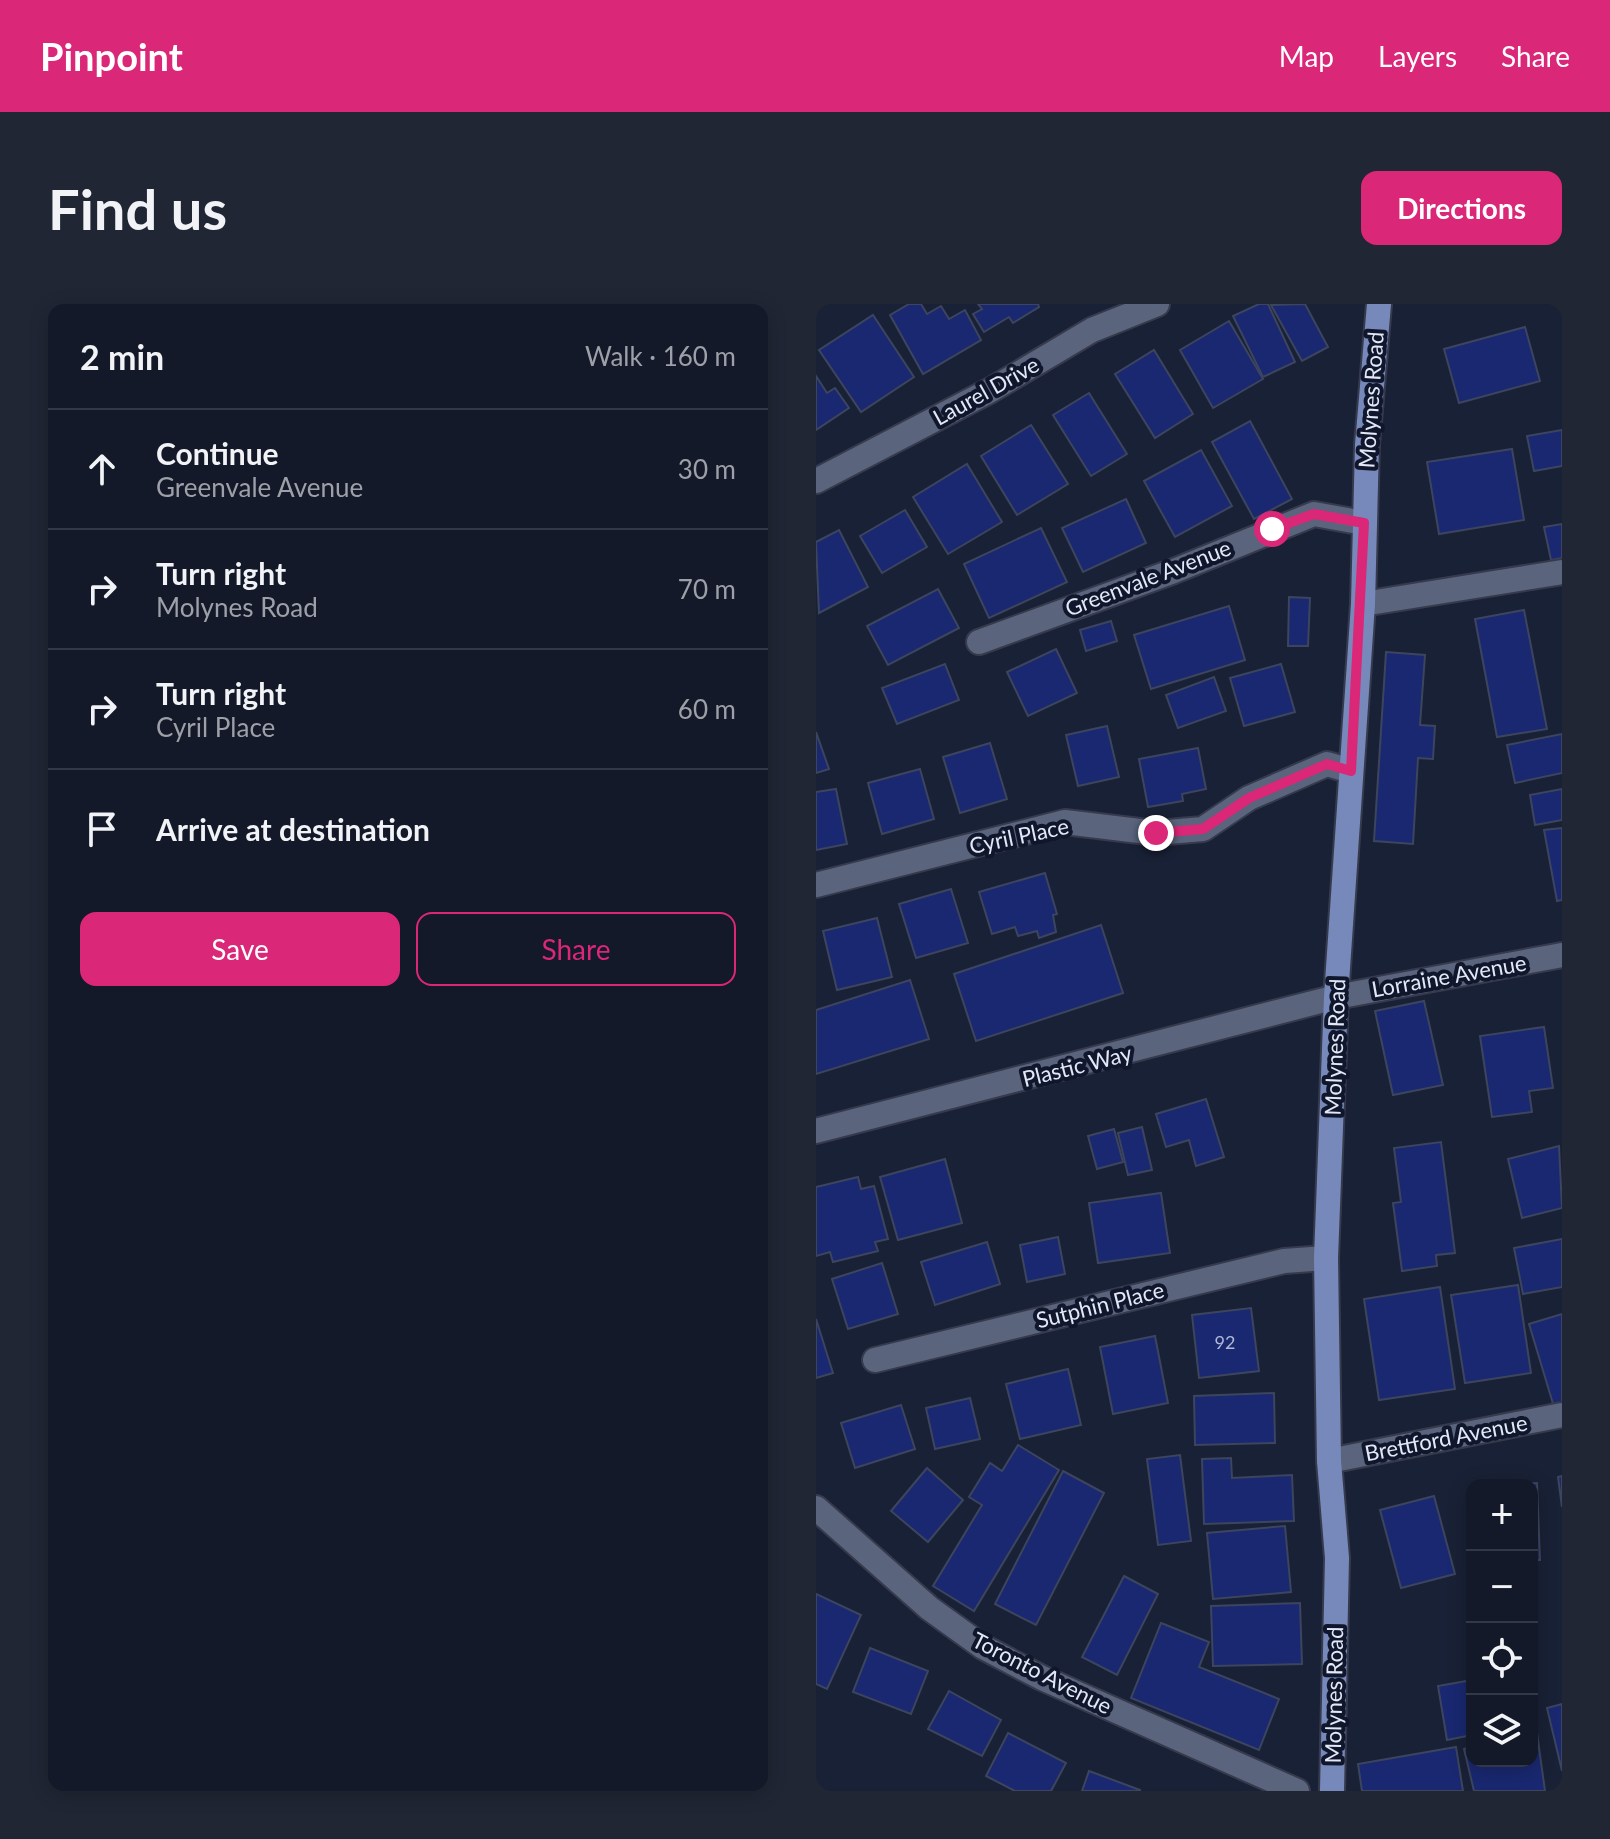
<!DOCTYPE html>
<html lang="en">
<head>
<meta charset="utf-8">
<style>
	body { margin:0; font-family:Lato,sans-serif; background:#202634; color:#f1f3f6 }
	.controls { position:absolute; right:24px; bottom:24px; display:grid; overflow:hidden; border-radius:16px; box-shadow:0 4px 20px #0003 }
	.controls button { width:72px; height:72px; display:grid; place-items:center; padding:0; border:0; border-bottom:2px solid #323845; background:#131928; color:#f1f3f6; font:40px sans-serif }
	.stop { position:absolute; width:24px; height:24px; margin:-18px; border:6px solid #db2777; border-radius:50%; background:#fff }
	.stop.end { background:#db2777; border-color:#fff; box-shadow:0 2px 8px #0008 }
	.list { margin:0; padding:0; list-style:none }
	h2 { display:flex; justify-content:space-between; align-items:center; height:104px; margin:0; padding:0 32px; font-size:34px }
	h2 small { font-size:26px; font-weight:400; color:#9da0a8 }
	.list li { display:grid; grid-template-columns:52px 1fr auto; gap:24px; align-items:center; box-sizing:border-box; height:120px; padding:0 32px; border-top:2px solid #323845 }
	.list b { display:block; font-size:30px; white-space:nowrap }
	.list p { margin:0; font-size:26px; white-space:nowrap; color:#9da0a8 }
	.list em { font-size:26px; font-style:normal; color:#9da0a8 }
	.actions { display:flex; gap:16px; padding:24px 32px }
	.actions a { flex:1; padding:18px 0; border:2px solid #db2777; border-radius:16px; text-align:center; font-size:28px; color:#db2777 }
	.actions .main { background:#db2777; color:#fff }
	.icon { flex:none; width:44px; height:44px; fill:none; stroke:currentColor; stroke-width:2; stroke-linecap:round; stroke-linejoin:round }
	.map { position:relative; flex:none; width:746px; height:1487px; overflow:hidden; border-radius:16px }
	header { display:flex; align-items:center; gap:48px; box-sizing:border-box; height:112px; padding:0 40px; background:#db2777; color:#fff }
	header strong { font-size:38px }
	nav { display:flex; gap:44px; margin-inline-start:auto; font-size:28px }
	.intro { display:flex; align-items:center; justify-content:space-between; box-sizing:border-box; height:192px; padding:0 48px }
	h1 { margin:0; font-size:56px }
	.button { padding:20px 36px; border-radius:16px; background:#db2777; color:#fff; font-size:28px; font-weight:700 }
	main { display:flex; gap:48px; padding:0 48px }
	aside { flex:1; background:#131928; border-radius:16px; box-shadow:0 4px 20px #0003 }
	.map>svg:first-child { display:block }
</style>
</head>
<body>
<header>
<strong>Pinpoint</strong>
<nav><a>Map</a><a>Layers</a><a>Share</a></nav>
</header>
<div class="intro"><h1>Find us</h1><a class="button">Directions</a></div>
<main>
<aside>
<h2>2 min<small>Walk · 160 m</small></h2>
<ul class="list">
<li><svg class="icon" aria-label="ahead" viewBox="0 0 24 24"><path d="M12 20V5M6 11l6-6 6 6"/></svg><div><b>Continue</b><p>Greenvale Avenue</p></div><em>30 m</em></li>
<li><svg class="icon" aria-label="right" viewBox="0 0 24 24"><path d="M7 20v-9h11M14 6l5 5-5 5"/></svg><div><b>Turn right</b><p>Molynes Road</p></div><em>70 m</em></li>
<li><svg class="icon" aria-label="right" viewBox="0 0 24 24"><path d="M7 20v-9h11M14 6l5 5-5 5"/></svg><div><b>Turn right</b><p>Cyril Place</p></div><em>60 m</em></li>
<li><svg class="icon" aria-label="arrive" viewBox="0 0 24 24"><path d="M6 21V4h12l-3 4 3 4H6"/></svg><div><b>Arrive at destination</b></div></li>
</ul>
<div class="actions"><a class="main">Save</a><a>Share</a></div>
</aside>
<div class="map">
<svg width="746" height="1487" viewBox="0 0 746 1487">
	<rect width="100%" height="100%" fill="#192136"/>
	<g fill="#192870" stroke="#3c455d" stroke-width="2">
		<polygon points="93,0 105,0 111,10 125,2 133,15 149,6 165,36 107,70 74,11"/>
		<polygon points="162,0 222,0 223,3 197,19 193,13 168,28 157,10 166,5"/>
		<polygon points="443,0 452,0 479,58 447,73 417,12"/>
		<polygon points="489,0 512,43 486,57 455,1"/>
		<polygon points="57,11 98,73 45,108 3,46"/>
		<polygon points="413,17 447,75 397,104 364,46"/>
		<polygon points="709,23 724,77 643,99 628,45"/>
		<polygon points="338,46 377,110 339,134 299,70"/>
		<polygon points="0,72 11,89 19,84 33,104 0,126"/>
		<polygon points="273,89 311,150 275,172 237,111"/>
		<polygon points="434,117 476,195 438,215 396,138"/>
		<polygon points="215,121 252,180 201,211 165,152"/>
		<polygon points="746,126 746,162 718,167 711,132"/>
		<polygon points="696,145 708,216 623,230 611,158"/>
		<polygon points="385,146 416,202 359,233 328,177"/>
		<polygon points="151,160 186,218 132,250 97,193"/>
		<polygon points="310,195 330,239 267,268 246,224"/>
		<polygon points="89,206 111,243 66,269 44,232"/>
		<polygon points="746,220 746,254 735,256 728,223"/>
		<polygon points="225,224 251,278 173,314 148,260"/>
		<polygon points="23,226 52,283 3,309 0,238"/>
		<polygon points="122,285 143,324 72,361 51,322"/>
		<polygon points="473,293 494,294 492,342 472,342"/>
		<polygon points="413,302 429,356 335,385 318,331"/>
		<polygon points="708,306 731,425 681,433 659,315"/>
		<polygon points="295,317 301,337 270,347 264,326"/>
		<polygon points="240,345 261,389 212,412 191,368"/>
		<polygon points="570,348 609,351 604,421 619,422 617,455 602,454 597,540 558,537"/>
		<polygon points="129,360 143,396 81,420 66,384"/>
		<polygon points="465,360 479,408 428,422 414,374"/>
		<polygon points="398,373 410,407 362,424 350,391"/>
		<polygon points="291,422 303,473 262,482 250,431"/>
		<polygon points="0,428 13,465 0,469"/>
		<polygon points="746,430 746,469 699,479 691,441"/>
		<polygon points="174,439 191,495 144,509 127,453"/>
		<polygon points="382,444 390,485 366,490 367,497 332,503 323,455"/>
		<polygon points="104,465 118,515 66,530 52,479"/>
		<polygon points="20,485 31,540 0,546 0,488"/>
		<polygon points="746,485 746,516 719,521 714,491"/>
		<polygon points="746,524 746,596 741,597 728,526"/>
		<polygon points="229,569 241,610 237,611 240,628 223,634 221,627 202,632 199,623 176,630 163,588"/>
		<polygon points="135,585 152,639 100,654 83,600"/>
		<polygon points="61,614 76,673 21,686 7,627"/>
		<polygon points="285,621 307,689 160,737 138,670"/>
		<polygon points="94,676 113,735 0,770 0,706"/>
		<polygon points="608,697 627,781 577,791 559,707"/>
		<polygon points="728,723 737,784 713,787 716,808 676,813 664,732"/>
		<polygon points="390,795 408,853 380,862 373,836 350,843 340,810"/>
		<polygon points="326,823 336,866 312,871 302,829"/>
		<polygon points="298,825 307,858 281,865 272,832"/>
		<polygon points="625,838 639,949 620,951 621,962 586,967 577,899 585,898 578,844"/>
		<polygon points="743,842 746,904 706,914 692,855"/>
		<polygon points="129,855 146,919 82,936 64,873"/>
		<polygon points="42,873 45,885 58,882 72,935 59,938 62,947 17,958 14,948 0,952 0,883"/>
		<polygon points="345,889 354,949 282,959 273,899"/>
		<polygon points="242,933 249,970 211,978 204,941"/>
		<polygon points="746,935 746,983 707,990 698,944"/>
		<polygon points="171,938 184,980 119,1001 105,958"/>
		<polygon points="66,959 82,1010 32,1025 16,975"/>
		<polygon points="702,981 715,1069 649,1079 635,991"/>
		<polygon points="624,983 639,1085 563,1096 548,995"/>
		<polygon points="435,1004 443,1067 383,1074 376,1011"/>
		<polygon points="746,1010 746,1101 738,1103 713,1020"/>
		<polygon points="0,1015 17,1069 0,1074"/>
		<polygon points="339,1032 352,1099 297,1110 284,1043"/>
		<polygon points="252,1065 265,1121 204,1135 190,1080"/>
		<polygon points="458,1089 459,1139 379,1141 378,1092"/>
		<polygon points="154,1094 164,1135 119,1145 110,1104"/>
		<polygon points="85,1101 99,1145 39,1164 25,1119"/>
		<polygon points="202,1141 243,1166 158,1307 117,1282 166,1201 153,1193 174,1159 186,1167"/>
		<polygon points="364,1151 375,1237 342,1241 331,1155"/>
		<polygon points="415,1154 416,1174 476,1171 478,1217 388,1220 386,1155"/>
		<polygon points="111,1164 147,1196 112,1238 75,1207"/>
		<polygon points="247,1167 288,1189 220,1321 179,1300"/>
		<polygon points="746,1172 746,1203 742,1173"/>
		<polygon points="721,1179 724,1256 716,1256 716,1181 686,1181"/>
		<polygon points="618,1192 639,1270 585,1284 564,1206"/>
		<polygon points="469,1222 475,1288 397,1295 391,1229"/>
		<polygon points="308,1272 342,1290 301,1371 266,1353"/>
		<polygon points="0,1290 45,1311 11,1385 0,1380"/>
		<polygon points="484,1299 486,1360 397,1362 395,1302"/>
		<polygon points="345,1319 393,1338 383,1363 463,1395 443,1446 315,1394"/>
		<polygon points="54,1344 112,1367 95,1410 37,1388"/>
		<polygon points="656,1376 656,1431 631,1436 622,1382"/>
		<polygon points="133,1387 185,1416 166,1452 112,1425"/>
		<polygon points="746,1400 746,1467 731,1404"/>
		<polygon points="192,1429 250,1459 235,1487 199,1487 170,1472"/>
		<polygon points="721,1429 729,1487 658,1487 648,1445 656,1443 656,1457 716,1457 716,1430"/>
		<polygon points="640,1443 647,1487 546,1487 542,1460"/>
		<polygon points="273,1467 324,1486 324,1487 266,1487"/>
	</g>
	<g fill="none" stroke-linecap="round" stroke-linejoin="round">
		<g stroke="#363a4d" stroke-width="28">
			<g id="minor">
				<polyline points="0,177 175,86 276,26 341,0"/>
				<polyline points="547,300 746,268"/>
				<polyline points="163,338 358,267 498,210 548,219"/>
				<polyline points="0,581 249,518 340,529 387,525 433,494 511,460 535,467"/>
				<polyline points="0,827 520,693 746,651"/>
				<polyline points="59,1056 468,957 510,954"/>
				<polyline points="513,1157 746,1111"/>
				<polyline points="0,1204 113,1304 167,1343 226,1374 481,1487"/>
			</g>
		</g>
		<g stroke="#363a4d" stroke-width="28">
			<polyline id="major" points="516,1487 521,1254 513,1157 510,954 520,693 547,300 551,141 563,0"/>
		</g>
		<use href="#minor" stroke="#5a647d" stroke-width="24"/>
		<use href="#major" stroke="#7789ba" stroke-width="24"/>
	</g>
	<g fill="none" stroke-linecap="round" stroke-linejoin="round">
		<polyline stroke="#db2777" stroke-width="10" points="340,529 387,525 433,494 511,460 535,467 548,219 498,210 456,225"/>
	</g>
	<g text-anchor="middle" stroke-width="8" stroke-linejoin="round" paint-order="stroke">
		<g font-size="18" fill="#b0b8d5">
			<text x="409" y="1045">92</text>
		</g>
		<g font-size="22" fill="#e2e8f7" stroke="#10172c">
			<text transform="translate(170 87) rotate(-29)" y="8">Laurel Drive</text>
			<text transform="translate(555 96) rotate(-86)" y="8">Molynes Road</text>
			<text transform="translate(332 274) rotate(-21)" y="8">Greenvale Avenue</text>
			<text transform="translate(203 532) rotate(-12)" y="8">Cyril Place</text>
			<text transform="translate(633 672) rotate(-10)" y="8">Lorraine Avenue</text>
			<text transform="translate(519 743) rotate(-88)" y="8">Molynes Road</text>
			<text transform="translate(261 762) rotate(-14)" y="8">Plastic Way</text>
			<text transform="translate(284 1001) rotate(-14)" y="8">Sutphin Place</text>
			<text transform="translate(630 1134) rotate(-11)" y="8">Brettford Avenue</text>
			<text transform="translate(226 1369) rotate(27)" y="8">Toronto Avenue</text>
			<text transform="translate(518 1391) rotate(-89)" y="8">Molynes Road</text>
		</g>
	</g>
</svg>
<div class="controls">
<button>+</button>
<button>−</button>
<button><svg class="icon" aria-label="locate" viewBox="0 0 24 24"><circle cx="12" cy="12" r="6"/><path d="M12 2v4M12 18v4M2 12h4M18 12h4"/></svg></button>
<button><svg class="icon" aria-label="layers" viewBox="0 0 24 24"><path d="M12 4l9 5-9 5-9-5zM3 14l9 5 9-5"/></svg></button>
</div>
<div class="stop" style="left:456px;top:225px"></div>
<div class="stop end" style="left:340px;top:529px"></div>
</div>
</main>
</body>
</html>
